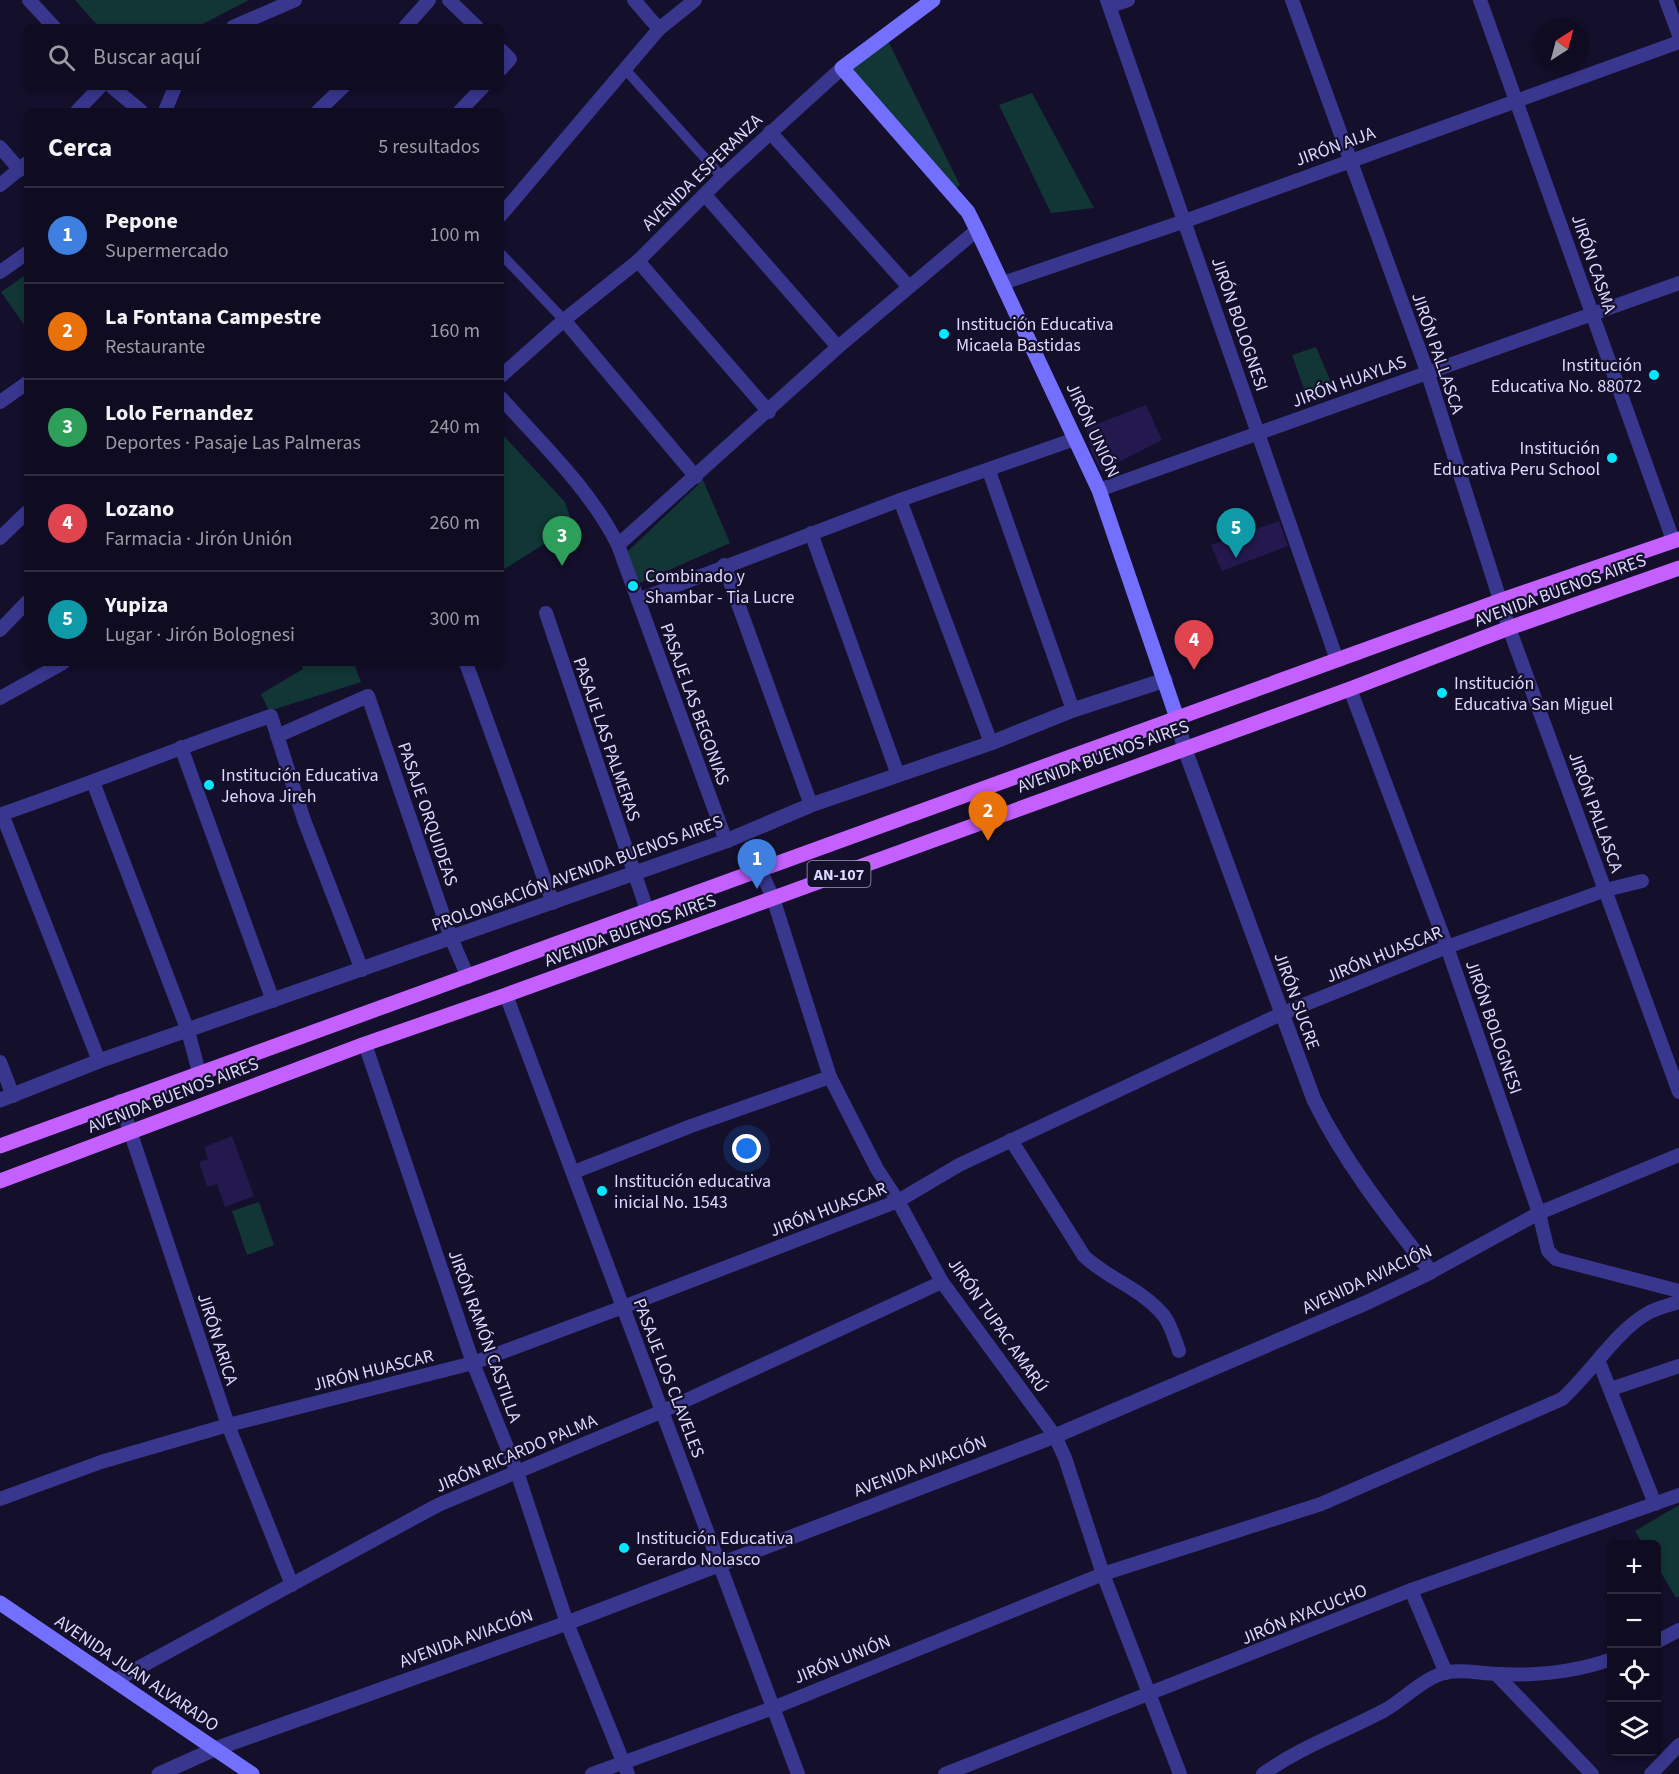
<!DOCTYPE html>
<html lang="es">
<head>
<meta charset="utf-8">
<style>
	body { margin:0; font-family:"Source Sans 3",sans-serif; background:#181429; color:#f1f3f6 }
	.controls { position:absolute; right:18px; bottom:18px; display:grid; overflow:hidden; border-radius:9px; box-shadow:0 3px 9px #0003 }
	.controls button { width:54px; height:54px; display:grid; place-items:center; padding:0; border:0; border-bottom:2px solid #2f2b3e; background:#0f0b20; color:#f1f3f6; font:30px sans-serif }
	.compass { position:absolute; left:1535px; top:18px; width:54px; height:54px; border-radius:50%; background:#0f0b20; box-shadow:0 3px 9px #0003; rotate:36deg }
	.you { position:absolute; left:747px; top:1149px; width:21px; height:21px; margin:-15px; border:4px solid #fff; border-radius:50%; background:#1a73e8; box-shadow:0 0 0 9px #1a73e833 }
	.badge { display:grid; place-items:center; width:39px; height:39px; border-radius:50%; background:#b45309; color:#fff; font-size:20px; font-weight:700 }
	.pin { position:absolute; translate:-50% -50px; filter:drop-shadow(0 2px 3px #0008) }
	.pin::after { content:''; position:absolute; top:32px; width:21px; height:18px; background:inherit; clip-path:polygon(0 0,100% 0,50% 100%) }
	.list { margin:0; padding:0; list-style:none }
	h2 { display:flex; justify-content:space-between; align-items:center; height:78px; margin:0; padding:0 24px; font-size:26px }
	h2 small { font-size:20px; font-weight:400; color:#9b9ba5 }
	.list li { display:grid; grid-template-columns:39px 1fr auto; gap:18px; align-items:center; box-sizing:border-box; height:96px; padding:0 24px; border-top:2px solid #2f2b3e }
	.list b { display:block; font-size:22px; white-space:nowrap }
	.list p { margin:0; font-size:20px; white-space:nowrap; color:#9b9ba5 }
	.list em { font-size:20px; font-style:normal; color:#9b9ba5 }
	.icon { flex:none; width:33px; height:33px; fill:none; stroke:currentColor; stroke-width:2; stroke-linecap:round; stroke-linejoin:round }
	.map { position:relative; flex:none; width:1679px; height:1774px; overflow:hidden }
	.search { position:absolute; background:#0f0b20; box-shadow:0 3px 9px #0003; left:24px; top:24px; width:480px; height:66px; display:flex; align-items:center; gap:15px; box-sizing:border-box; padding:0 21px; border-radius:9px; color:#9b9ba5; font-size:22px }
	.panel { position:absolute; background:#0f0b20; box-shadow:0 3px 9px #0003; left:24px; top:108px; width:480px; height:558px; border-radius:9px }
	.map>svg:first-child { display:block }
</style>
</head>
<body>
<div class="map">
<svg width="1679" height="1774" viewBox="0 0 1679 1774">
	<rect width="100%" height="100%" fill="#140f2b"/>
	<g fill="#113635">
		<polygon points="75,0 249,0 197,27 99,27"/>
		<polygon points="887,39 960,185 954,190 851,67"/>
		<polygon points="1032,93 1094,208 1051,213 999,105"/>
		<polygon points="27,274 27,329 1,292"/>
		<polygon points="1316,347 1333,387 1307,397 1292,355"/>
		<polygon points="501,433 565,502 573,526 501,571"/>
		<polygon points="703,480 730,543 633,586 626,553"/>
		<polygon points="301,663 354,663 361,682 269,711 261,694 303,669"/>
		<polygon points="259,1202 274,1245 247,1255 232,1211"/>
		<polygon points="1679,1505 1679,1596 1676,1598 1657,1566 1656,1544 1643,1544 1635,1531"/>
	</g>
	<g fill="#24194e">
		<polygon points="1146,405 1162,440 1101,471 1092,453 1086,428"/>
		<polygon points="1279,521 1288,546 1222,571 1211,545"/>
		<polygon points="232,1136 254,1196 225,1207 217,1184 207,1187 199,1162 208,1159 204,1147"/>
	</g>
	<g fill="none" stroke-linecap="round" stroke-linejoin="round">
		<g stroke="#39368e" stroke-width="10">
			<polyline points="624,68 722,177"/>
			<polyline points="501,254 564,320"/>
		</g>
		<g stroke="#39368e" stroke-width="14">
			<polyline points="29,0 54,27"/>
			<polyline points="449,0 477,27"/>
			<polyline points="634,0 659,29"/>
			<polyline points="1107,0 1337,660"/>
			<polyline points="1292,0 1427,371 1509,628 1679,1092"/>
			<polyline points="1480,0 1673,540"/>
			<polyline points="1666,0 1679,35"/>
			<polyline points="1110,6 1128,0"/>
			<polyline points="233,27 295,0"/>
			<polyline points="405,27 429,0"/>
			<polyline points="501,50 510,59 501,69"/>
			<polyline points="112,87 141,111"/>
			<polyline points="77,111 100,87"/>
			<polyline points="165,111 175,87"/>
			<polyline points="318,111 343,87"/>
			<polyline points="460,111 483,87"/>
			<polyline points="770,132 909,287"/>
			<polyline points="0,147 20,170"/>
			<polyline points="0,185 27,163"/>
			<polyline points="705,195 838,347"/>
			<polyline points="501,215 659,29 695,0"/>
			<polyline points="638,261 769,412"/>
			<polyline points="0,272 27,253"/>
			<polyline points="1003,283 1185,221 1679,42"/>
			<polyline points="564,320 696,477"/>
			<polyline points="501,376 564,320 638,261 722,177 842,68"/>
			<path d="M501 398C543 445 590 489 618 545L726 841"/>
			<polyline points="0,402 27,383"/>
			<polyline points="989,471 1073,710"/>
			<polyline points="1099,490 1679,283"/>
			<polyline points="900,500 991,743"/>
			<polyline points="811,533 898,775"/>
			<polyline points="0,538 27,512"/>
			<polyline points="618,545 838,347 977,230"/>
			<polyline points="724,565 811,805"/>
			<polyline points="638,600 900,500 1075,439"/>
			<polyline points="546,613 647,910"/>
			<polyline points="0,630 27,602"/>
			<polyline points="466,663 553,903"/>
			<polyline points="1350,689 1447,947 1539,1213 1548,1251 1556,1259 1679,1291"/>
			<polyline points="0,698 63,663"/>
			<polyline points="277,736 368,696 451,938 468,977"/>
			<polyline points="181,747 273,1001"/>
			<polyline points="93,782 188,1031 199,1072"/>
			<polyline points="760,869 773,898 830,1077 877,1169 898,1201 942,1282 1055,1436 1065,1458 1103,1574 1180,1774"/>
			<polyline points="506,995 798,1774"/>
			<polyline points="365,1044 473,1363 517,1472 567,1623 628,1774"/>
			<path d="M99 1061 2 814C92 783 180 747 271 716L304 820 362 970"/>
			<polyline points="0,1062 13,1096"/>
			<polyline points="120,1101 228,1425 292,1585"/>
			<path d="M1011 1140 1084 1256C1108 1279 1144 1290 1164 1316 1171 1325 1175 1340 1179 1351"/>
			<polyline points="574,1172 691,1126 830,1077"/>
			<polyline points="1431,1272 1539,1213 1679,1155"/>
			<polyline points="1599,1362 1655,1504"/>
			<polyline points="1611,1389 1679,1366"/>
			<polyline points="0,1499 101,1462 228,1425 473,1363 623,1307 898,1201 959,1165 1281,1014 1447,947 1606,890 1642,881"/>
			<polyline points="1411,1590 1446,1673"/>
			<polyline points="1656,1642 1679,1630"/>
			<polyline points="1496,1674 1592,1774"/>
			<polyline points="116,1680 438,1505 663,1411 942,1282"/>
			<path d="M592 1774 773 1708 1103 1574 1321 1504 1562 1399C1591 1373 1616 1331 1648 1313 1657 1308 1669 1305 1679 1302"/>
			<polyline points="945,1774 1411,1590 1679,1495"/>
			<path d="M1263 1774C1300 1747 1344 1732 1385 1710 1406 1698 1424 1677 1448 1672 1465 1669 1482 1674 1498 1674 1537 1676 1575 1672 1612 1659"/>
			<polyline points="1651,1774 1679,1745"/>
		</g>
		<g stroke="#39368e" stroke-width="15">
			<polyline points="0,1100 99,1061 726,841 811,805 991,743 1073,710 1165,680"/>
			<path d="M159 1774 215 1749 567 1623 1055 1436 1368 1302 1431 1272C1388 1217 1345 1163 1314 1100L1184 747 1177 718"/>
		</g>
		<g stroke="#7370ff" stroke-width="15">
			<polyline points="933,0 842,68 968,212 977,230 1099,490 1177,718"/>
			<polyline points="0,1603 252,1774"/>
		</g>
		<g stroke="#c360ff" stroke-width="15">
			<polyline points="0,1146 1502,600 1679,539"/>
			<polyline points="0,1181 365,1044 506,995 1350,689 1509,628 1679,568"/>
		</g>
	</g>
	<g fill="#05e7ff" stroke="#140f2b" stroke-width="2">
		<circle cx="944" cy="334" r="6"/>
		<circle cx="1654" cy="375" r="6"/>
		<circle cx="1612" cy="458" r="6"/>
		<circle cx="633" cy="586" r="6"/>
		<circle cx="1442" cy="693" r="6"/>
		<circle cx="209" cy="785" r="6"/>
		<circle cx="602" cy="1191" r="6"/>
		<circle cx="624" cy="1548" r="6"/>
	</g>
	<g text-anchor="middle" stroke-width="4.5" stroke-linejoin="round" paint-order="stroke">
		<rect fill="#140f2b" stroke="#a19cbf" stroke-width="1.5" x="807.5" y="861" width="63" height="26" rx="4.5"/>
		<g font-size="16" font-weight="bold" fill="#ddd9ff">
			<text x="839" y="880">AN-107</text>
		</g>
		<g font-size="18" fill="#ddd9ff" stroke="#140f2b">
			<text transform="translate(1335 146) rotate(-20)" y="6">JIRÓN AIJA</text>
			<text transform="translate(702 172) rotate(-44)" y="6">AVENIDA ESPERANZA</text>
			<text transform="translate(1594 264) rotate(71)" y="6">JIRÓN CASMA</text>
			<text transform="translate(1240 324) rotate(71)" y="6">JIRÓN BOLOGNESI</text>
			<text transform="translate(1438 353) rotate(71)" y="6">JIRÓN PALLASCA</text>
			<text transform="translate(1349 381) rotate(-20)" y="6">JIRÓN HUAYLAS</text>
			<text transform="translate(1093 430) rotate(65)" y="6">JIRÓN UNIÓN</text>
			<text transform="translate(1560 590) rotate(-20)" y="6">AVENIDA BUENOS AIRES</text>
			<text transform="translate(695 704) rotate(70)" y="6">PASAJE LAS BEGONIAS</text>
			<text transform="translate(607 739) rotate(71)" y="6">PASAJE LAS PALMERAS</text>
			<text transform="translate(1103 756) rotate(-20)" y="6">AVENIDA BUENOS AIRES</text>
			<text transform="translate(1596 812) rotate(70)" y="6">JIRÓN PALLASCA</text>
			<text transform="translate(428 814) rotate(71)" y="6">PASAJE ORQUIDEAS</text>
			<text transform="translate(577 873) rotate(-20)" y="6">PROLONGACIÓN AVENIDA BUENOS AIRES</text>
			<text transform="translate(630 930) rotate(-20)" y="6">AVENIDA BUENOS AIRES</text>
			<text transform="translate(1384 954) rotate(-22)" y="6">JIRÓN HUASCAR</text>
			<text transform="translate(1297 1001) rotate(70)" y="6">JIRÓN SUCRE</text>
			<text transform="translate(1494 1027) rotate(71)" y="6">JIRÓN BOLOGNESI</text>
			<text transform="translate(173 1095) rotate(-21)" y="6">AVENIDA BUENOS AIRES</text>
			<text transform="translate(828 1209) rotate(-21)" y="6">JIRÓN HUASCAR</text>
			<text transform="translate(1367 1279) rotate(-25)" y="6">AVENIDA AVIACIÓN</text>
			<text transform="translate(998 1325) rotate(55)" y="6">JIRÓN TUPAC AMARÚ</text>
			<text transform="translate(485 1336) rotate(70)" y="6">JIRÓN RAMÓN CASTILLA</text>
			<text transform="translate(218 1339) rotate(72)" y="6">JIRÓN ARICA</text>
			<text transform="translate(373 1370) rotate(-14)" y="6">JIRÓN HUASCAR</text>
			<text transform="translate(669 1378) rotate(69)" y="6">PASAJE LOS CLAVELES</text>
			<text transform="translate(516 1453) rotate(-23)" y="6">JIRÓN RICARDO PALMA</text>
			<text transform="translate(920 1466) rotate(-21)" y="6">AVENIDA AVIACIÓN</text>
			<text transform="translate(1304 1614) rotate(-22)" y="6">JIRÓN AYACUCHO</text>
			<text transform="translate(466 1638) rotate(-20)" y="6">AVENIDA AVIACIÓN</text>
			<text transform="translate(842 1659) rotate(-22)" y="6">JIRÓN UNIÓN</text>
			<text transform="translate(137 1673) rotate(34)" y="6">AVENIDA JUAN ALVARADO</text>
		</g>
		<g font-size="18" fill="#ddd9ff" stroke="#140f2b" text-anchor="start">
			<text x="956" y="330">Institución Educativa<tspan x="956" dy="21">Micaela Bastidas</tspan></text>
			<text x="1642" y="371" text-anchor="end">Institución<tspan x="1642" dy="21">Educativa No. 88072</tspan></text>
			<text x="1600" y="454" text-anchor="end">Institución<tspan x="1600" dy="21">Educativa Peru School</tspan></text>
			<text x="645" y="582">Combinado y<tspan x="645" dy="21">Shambar - Tia Lucre</tspan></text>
			<text x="1454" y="689">Institución<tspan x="1454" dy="21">Educativa San Miguel</tspan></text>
			<text x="221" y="781">Institución Educativa<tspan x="221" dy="21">Jehova Jireh</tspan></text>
			<text x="614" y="1187">Institución educativa<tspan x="614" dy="21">inicial No. 1543</tspan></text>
			<text x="636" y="1544">Institución Educativa<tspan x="636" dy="21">Gerardo Nolasco</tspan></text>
		</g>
	</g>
</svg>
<div class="controls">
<button>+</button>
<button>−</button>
<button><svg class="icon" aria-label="locate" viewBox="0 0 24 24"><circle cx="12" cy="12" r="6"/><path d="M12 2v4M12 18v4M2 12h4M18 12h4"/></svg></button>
<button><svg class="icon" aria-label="layers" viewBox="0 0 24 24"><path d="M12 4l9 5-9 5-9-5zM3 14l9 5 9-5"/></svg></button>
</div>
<svg class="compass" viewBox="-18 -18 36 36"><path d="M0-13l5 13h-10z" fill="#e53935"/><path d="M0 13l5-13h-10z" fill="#9b9ba5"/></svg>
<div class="you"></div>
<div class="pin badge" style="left:757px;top:889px;background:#3f7fe0">1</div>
<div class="pin badge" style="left:988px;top:841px;background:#e8710a">2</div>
<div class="pin badge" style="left:562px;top:566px;background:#2e9e5b">3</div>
<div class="pin badge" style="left:1194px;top:670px;background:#e0444e">4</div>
<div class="pin badge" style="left:1236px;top:558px;background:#0f9aa8">5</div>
<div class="search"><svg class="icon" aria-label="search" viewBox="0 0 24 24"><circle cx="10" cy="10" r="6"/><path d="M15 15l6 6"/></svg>Buscar aquí</div>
<section class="panel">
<h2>Cerca<small>5 resultados</small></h2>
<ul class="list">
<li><span class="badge" style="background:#3f7fe0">1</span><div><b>Pepone</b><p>Supermercado</p></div><em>100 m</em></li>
<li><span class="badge" style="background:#e8710a">2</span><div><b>La Fontana Campestre</b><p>Restaurante</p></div><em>160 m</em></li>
<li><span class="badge" style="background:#2e9e5b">3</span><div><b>Lolo Fernandez</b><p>Deportes · Pasaje Las Palmeras</p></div><em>240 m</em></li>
<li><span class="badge" style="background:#e0444e">4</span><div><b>Lozano</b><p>Farmacia · Jirón Unión</p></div><em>260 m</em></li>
<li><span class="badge" style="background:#0f9aa8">5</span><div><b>Yupiza</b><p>Lugar · Jirón Bolognesi</p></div><em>300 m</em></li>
</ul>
</section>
</div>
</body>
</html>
